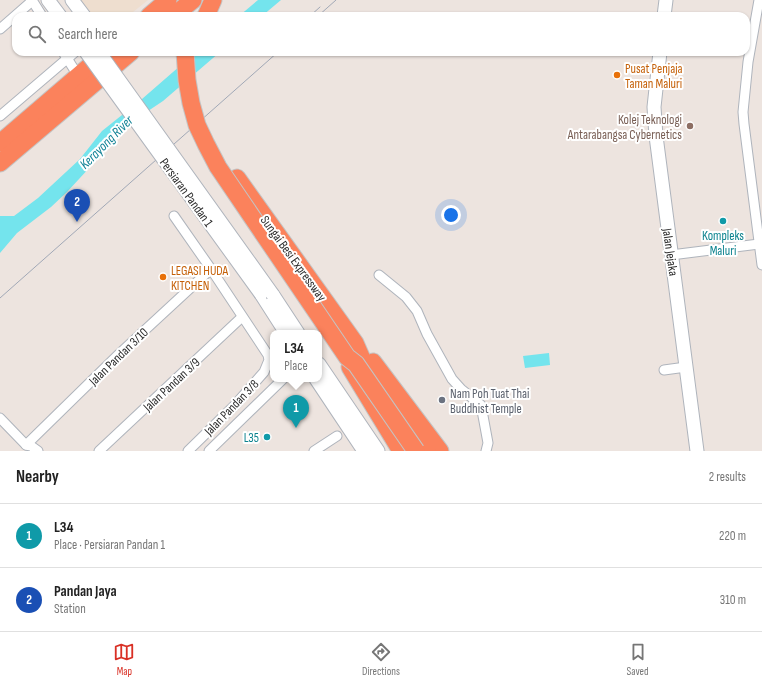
<!DOCTYPE html>
<html lang="en">
<head>
<meta charset="utf-8">
<style>
	body { margin:0; font-family:"Sofia Sans Condensed",sans-serif; background:#f2f2f2; color:#222 }
	.you { position:absolute; left:451px; top:215px; width:14px; height:14px; margin:-10px; border:3px solid #fff; border-radius:50%; background:#1a73e8; box-shadow:0 0 0 6px #1a73e833 }
	.badge { display:grid; place-items:center; width:26px; height:26px; border-radius:50%; background:#d93025; color:#fff; font-size:13px; font-weight:700 }
	.pin { position:absolute; translate:-50% -33px; filter:drop-shadow(0 1px 2px #0008) }
	.pin::after { content:''; position:absolute; top:21px; width:14px; height:12px; background:inherit; clip-path:polygon(0 0,100% 0,50% 100%) }
	.popup { position:absolute; left:270px; top:330px; width:52px; height:52px; box-sizing:border-box; display:grid; place-content:center; border-radius:8px; background:#fff; filter:drop-shadow(0 1px 3px #0005); font-size:13px; white-space:nowrap; color:#767676 }
	.popup b { font-size:15px; color:#222 }
	.popup::after { content:''; position:absolute; left:50%; top:100%; margin-left:-8px; border:8px solid transparent; border-top-color:#fff }
	.list { margin:0; padding:0; list-style:none }
	h2 { display:flex; justify-content:space-between; align-items:center; height:52px; margin:0; padding:0 16px; font-size:17px }
	h2 small { font-size:13px; font-weight:400; color:#767676 }
	.list li { display:grid; grid-template-columns:26px 1fr auto; gap:12px; align-items:center; box-sizing:border-box; height:64px; padding:0 16px; border-top:1px solid #e0e0e0 }
	.list b { display:block; font-size:15px; white-space:nowrap }
	.list p { margin:0; font-size:13px; white-space:nowrap; color:#767676 }
	.list em { font-size:13px; font-style:normal; color:#767676 }
	.icon { flex:none; width:22px; height:22px; fill:none; stroke:currentColor; stroke-width:2; stroke-linecap:round; stroke-linejoin:round }
	.map { position:relative; flex:none; width:762px; height:451px; overflow:hidden }
	.search { position:absolute; background:#fff; box-shadow:0 1px 3px #0004; left:12px; right:12px; top:12px; height:44px; display:flex; align-items:center; gap:10px; box-sizing:border-box; padding:0 14px; border-radius:12px; color:#767676; font-size:15px }
	.sheet { height:180px; background:#fff }
	nav { display:flex; justify-content:space-around; align-items:center; box-sizing:border-box; height:56px; border-top:1px solid #e0e0e0; background:#fff; font-size:11px; color:#767676 }
	nav a { display:grid; justify-items:center; gap:2px }
	nav .on { color:#d93025 }
	.map>svg:first-child { display:block }
</style>
</head>
<body>
<div class="map">
<svg width="762" height="451" viewBox="0 0 762 451">
	<rect width="100%" height="100%" fill="#ede4df"/>
	<polygon fill="#eedecf" points="78,0 148,0 128,16 89,16"/>
	<g fill="#74e4ed">
		<polygon points="258,0 281,0 262,16 239,16"/>
		<polygon points="196,52 220,52 163,101 142,115 122,130 106,146 91,166 67,192 51,207 17,233 0,253 0,216 14,216 38,198 80,159 102,131 142,99"/>
		<polygon points="549,353 550,365 525,368 523,356"/>
	</g>
	<g fill="none" stroke-linecap="round" stroke-linejoin="round">
		<g stroke="#afb4bc" stroke-width="11">
			<g id="street">
				<polyline points="32,0 42,16"/>
				<polyline points="759,0 748,62 743,112 744,124 762,265"/>
				<polyline points="0,29 32,1"/>
				<polyline points="63,52 79,77"/>
				<polyline points="0,116 75,52"/>
				<polyline points="174,216 211,269 268,355 269,360 264,372 235,405 188,451"/>
				<polyline points="671,255 759,244"/>
				<polyline points="379,275 406,297 417,311 427,334 452,379 461,389 481,405 488,443 486,451"/>
				<polyline points="664,370 686,367"/>
				<polyline points="0,418 26,445 31,446 38,451"/>
				<polyline points="26,445 119,354 211,269"/>
				<polyline points="99,451 242,317"/>
				<polyline points="209,451 283,379"/>
				<polyline points="314,451 337,436"/>
			</g>
		</g>
		<g stroke="#afb4bc" stroke-width="15">
			<g id="secondary">
				<polyline points="48,0 60,16"/>
				<polyline points="72,0 84,16"/>
				<polyline points="664,16 666,0"/>
				<polyline points="660,52 654,107 656,136 697,451"/>
				<polyline points="261,294 286,333"/>
				<polyline points="273,295 298,333"/>
				<polyline points="319,364 378,451"/>
				<polyline points="316,379 364,451"/>
			</g>
		</g>
		<g stroke="#c4c4c4" stroke-width="19">
			<g id="highway">
				<polyline points="149,16 168,0"/>
				<polyline points="173,16 193,0"/>
				<polyline points="206,16 213,0"/>
				<polyline points="0,143 106,52"/>
				<polyline points="0,163 131,52"/>
				<polyline points="237,178 355,343 362,359 375,377"/>
				<polyline points="373,362 440,451"/>
				<polyline points="350,367 401,451"/>
				<polyline points="403,419 427,451"/>
			</g>
		</g>
		<use href="#street" stroke="#fff" stroke-width="9"/>
		<use href="#secondary" stroke="#fff" stroke-width="13"/>
		<use href="#highway" stroke="#fb825c" stroke-width="17"/>
		<g stroke="#a1a8b6" stroke-width="1">
			<polyline points="310,16 320,7"/>
			<polyline points="318,16 336,0"/>
			<polyline points="0,298 278,52"/>
		</g>
		<g stroke="#afb4bc" stroke-width="15" stroke-linecap="butt">
			<g id="secondary-bridge">
				<polyline points="86,52 261,294"/>
				<polyline points="99,52 273,295"/>
			</g>
		</g>
		<g stroke="#c4c4c4" stroke-width="19" stroke-linecap="butt">
			<polyline id="highway-bridge" points="185,52 187,80 191,103 197,125 206,144 218,167 347,357 356,364 416,451"/>
		</g>
		<use href="#secondary-bridge" stroke="#fff" stroke-width="13"/>
		<use href="#highway-bridge" stroke="#fb825c" stroke-width="17"/>
	</g>
	<g fill="#e8710a" stroke="#fff" stroke-width="1.5">
		<circle cx="617" cy="75" r="4"/>
		<circle cx="163" cy="277" r="4"/>
	</g>
	<circle fill="#8d6e63" stroke="#fff" stroke-width="1.5" cx="690" cy="126" r="4"/>
	<g fill="#0f9aa8" stroke="#fff" stroke-width="1.5">
		<circle cx="723" cy="221" r="4"/>
		<circle cx="267" cy="437" r="4"/>
	</g>
	<circle fill="#6b7280" stroke="#fff" stroke-width="1.5" cx="442" cy="400" r="4"/>
	<g text-anchor="middle" stroke-width="4" stroke-linejoin="round" paint-order="stroke">
		<g font-size="13" fill="#c56008" stroke="#fff" text-anchor="start">
			<text x="625" y="73">Pusat Penjaja<tspan x="625" dy="15">Taman Maluri</tspan></text>
			<text x="171" y="275">LEGASI HUDA<tspan x="171" dy="15">KITCHEN</tspan></text>
		</g>
		<g font-size="13" fill="#785e54" stroke="#fff" text-anchor="end">
			<text x="682" y="124">Kolej Teknologi<tspan x="682" dy="15">Antarabangsa Cybernetics</tspan></text>
		</g>
		<g font-size="13" fill="#2c2c2c" stroke="#fff">
			<text transform="translate(187 192) rotate(54)" y="5">Persiaran Pandan 1</text>
			<text transform="translate(671 252) rotate(82)" y="5">Jalan Jejaka</text>
			<text transform="translate(294 258) rotate(54)" y="5">Sungai Besi Expressway</text>
			<text transform="translate(118 356) rotate(-44)" y="5">Jalan Pandan 3/10</text>
			<text transform="translate(171 384) rotate(-43)" y="5">Jalan Pandan 3/9</text>
			<text transform="translate(231 407) rotate(-46)" y="5">Jalan Pandan 3/8</text>
		</g>
		<g font-size="13" fill="#0d838f" stroke="#fff">
			<text x="723" y="240">Kompleks<tspan x="723" dy="15">Maluri</tspan></text>
			<text x="259" y="442" text-anchor="end">L35</text>
		</g>
		<g font-size="13" fill="#5b616d" stroke="#fff" text-anchor="start">
			<text x="450" y="398">Nam Poh Tuat Thai<tspan x="450" dy="15">Buddhist Temple</tspan></text>
		</g>
		<g font-size="14" font-style="italic" fill="#108195" stroke="#fff">
			<text transform="translate(106 142) rotate(-45)" y="5">Kerayong River</text>
		</g>
	</g>
</svg>
<div class="you"></div>
<div class="pin badge" style="left:296px;top:428px;background:#0f9aa8">1</div>
<div class="popup"><b>L34</b>Place</div>
<div class="pin badge" style="left:77px;top:222px;background:#1a4fb4">2</div>
<div class="search"><svg class="icon" aria-label="search" viewBox="0 0 24 24"><circle cx="10" cy="10" r="6"/><path d="M15 15l6 6"/></svg>Search here</div>
</div>
<section class="sheet">
<h2>Nearby<small>2 results</small></h2>
<ul class="list">
<li><span class="badge" style="background:#0f9aa8">1</span><div><b>L34</b><p>Place · Persiaran Pandan 1</p></div><em>220 m</em></li>
<li><span class="badge" style="background:#1a4fb4">2</span><div><b>Pandan Jaya</b><p>Station</p></div><em>310 m</em></li>
</ul>
</section>
<nav>
<a class="on"><svg class="icon" aria-label="map" viewBox="0 0 24 24"><path d="M3 6l6-2 6 2 6-2v14l-6 2-6-2-6 2zM9 4v14M15 6v14"/></svg>Map</a>
<a><svg class="icon" aria-label="directions" viewBox="0 0 24 24"><path d="M12 3l9 9-9 9-9-9zM9 14v-3h6M13 9l2 2-2 2"/></svg>Directions</a>
<a><svg class="icon" aria-label="saved" viewBox="0 0 24 24"><path d="M7 4h10v16l-5-4-5 4z"/></svg>Saved</a>
</nav>
</body>
</html>
